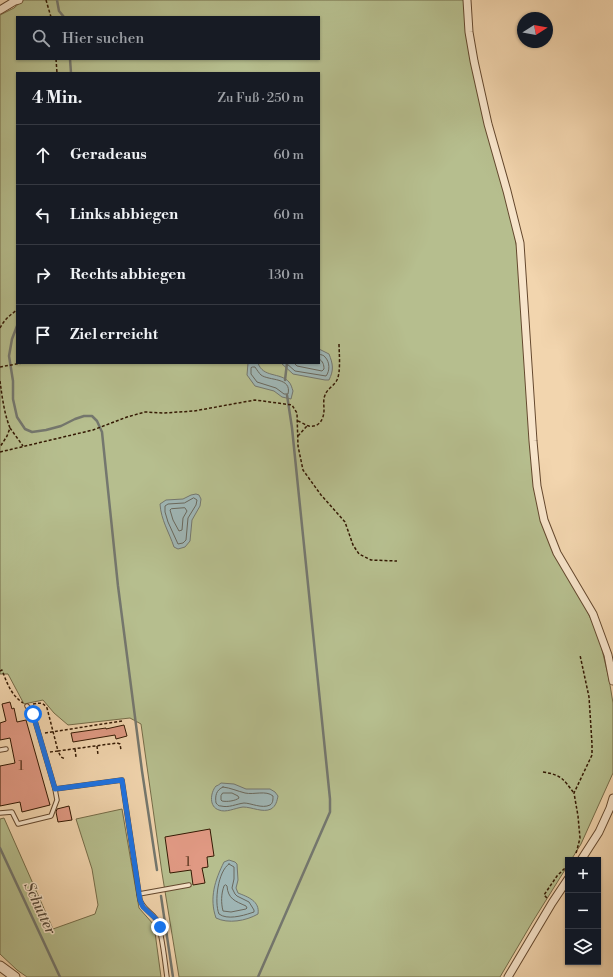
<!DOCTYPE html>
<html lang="de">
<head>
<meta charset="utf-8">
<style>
	body { margin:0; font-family:"Libre Bodoni",serif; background:#20242c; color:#f1f3f6 }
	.controls { position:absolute; right:12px; bottom:12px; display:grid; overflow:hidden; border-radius:0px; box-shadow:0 1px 3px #0004 }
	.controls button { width:36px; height:36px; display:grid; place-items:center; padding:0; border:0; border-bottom:1px solid #363941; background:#171b24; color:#f1f3f6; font:20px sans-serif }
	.compass { position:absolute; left:517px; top:12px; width:36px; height:36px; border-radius:50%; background:#171b24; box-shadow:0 1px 3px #0004; rotate:79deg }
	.stop { position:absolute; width:12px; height:12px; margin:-9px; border:3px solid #1a73e8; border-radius:50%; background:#fff }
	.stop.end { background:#1a73e8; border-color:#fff; box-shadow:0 1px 4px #0008 }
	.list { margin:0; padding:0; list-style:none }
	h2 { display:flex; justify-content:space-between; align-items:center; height:52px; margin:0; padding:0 16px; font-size:17px }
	h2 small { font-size:13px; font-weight:400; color:#9ea1a6 }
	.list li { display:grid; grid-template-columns:26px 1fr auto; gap:12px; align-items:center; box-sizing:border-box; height:60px; padding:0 16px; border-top:1px solid #363941 }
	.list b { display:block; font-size:15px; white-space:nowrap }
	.list em { font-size:13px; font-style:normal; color:#9ea1a6 }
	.icon { flex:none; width:22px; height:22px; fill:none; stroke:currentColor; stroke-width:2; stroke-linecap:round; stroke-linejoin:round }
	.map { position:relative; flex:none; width:613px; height:977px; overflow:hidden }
	.search { position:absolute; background:#171b24; box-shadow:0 1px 3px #0004; left:16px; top:16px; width:304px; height:44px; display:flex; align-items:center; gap:10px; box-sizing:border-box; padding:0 14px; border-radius:0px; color:#9ea1a6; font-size:15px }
	.panel { position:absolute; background:#171b24; box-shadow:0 1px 3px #0004; left:16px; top:72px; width:304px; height:292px; border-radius:0px }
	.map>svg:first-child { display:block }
</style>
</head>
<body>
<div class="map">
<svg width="613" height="977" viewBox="0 0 613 977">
	<rect width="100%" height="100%" fill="#f2d5ae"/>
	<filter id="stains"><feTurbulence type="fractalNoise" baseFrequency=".005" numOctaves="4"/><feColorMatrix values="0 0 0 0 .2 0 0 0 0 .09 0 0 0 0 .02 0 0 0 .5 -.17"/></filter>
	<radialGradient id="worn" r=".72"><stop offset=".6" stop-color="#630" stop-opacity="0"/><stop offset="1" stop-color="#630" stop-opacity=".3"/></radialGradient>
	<g fill="#b6be8e" stroke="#756c48" fill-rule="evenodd">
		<path d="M23 0H465L469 53 484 118 511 215 521 271 534 489 543 526 584 604 599 637 609 679 613 703V773L581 844 571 860H568V865L533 921 500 977H179L162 873 141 724 130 718 68 725 54 713 43 700 24 704 8 674H0V15L14 8ZM17 17H319V59H17ZM17 73H319V363H17Z"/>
		<polygon points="122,809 139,908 154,925 161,977 27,977 17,970 0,954 0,819 4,818 53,929 95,914 98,905 92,869 76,819"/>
	</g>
	<g fill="#9fb6b5" stroke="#74776e">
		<path d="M319 349 329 354C333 364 334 370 329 380H325L293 374 281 363H319Z"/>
		<path d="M248 363H258C263 378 280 372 289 382 291 384 292 388 293 391L291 399 282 397 274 391 255 386 247 375Z"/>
		<path d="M196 494 199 495 201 499 200 506 192 520 190 541 185 547 178 549 174 547C169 532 161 520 160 504L166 500 183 499 191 495Z"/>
		<path d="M221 783 234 784 246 789H270L275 792 278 796C277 801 276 806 271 809 263 813 252 807 243 807 235 808 226 813 219 810 209 807 210 793 216 786 217 786 220 784 221 783Z"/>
		<path d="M229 860 235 862 237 864 238 880 236 888 238 893C248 897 260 901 258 914 246 921 228 924 216 918 209 898 215 880 224 862Z"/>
	</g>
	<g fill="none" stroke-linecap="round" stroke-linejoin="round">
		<g stroke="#6a685c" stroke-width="1">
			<path d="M286 363 295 371 326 376C330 371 330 362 325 357 324 355 321 355 319 354"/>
			<path d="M294 363 297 366 322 371 324 369C324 365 323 361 319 359"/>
			<path d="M253 367H255C257 370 259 373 261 375 269 381 292 377 288 394H284L276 388 257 382 251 374V368Z"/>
			<polygon points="194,498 197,500 196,505 188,518 186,540 183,543 178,544 168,522 165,512 165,506 168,504 184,503"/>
			<polygon points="185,508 187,511 183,518 182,530 179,531 173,520 170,510 171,509"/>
			<path d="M223 787C231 788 237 791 245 793 254 795 266 790 273 796 273 800 273 803 270 805 262 809 251 803 244 803 236 804 229 808 221 806 218 806 218 805 216 803 215 796 216 790 223 787Z"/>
			<path d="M223 793H232L238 796 239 798C235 801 227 802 222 801L221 800V796Z"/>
			<path d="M229 864 234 867V879L232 888 235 894 237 896 249 902 254 910V912L251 913C242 916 227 920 219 914 214 902 218 871 229 864Z"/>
			<path d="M226 885 227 886C228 899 235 901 246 906L247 908 246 909 231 912 223 911C221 903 221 894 224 886Z"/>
		</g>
		<g stroke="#74776e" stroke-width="2.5">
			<polyline points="57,0 59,11 64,17"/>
			<polyline points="70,59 71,73"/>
			<polyline points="17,326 12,339 9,356 13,381 13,399 17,417 25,429 32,432 46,430 61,426 75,419 84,416 92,416 97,421 102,432 118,586 142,771 157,870"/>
			<polyline points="285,380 287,363"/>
			<polyline points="0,848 60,977"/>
			<polyline points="161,896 173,977"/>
			<polyline points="258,977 330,812 330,799 292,428 287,395"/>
		</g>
	</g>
	<g fill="#e09983" stroke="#341903">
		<polygon points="10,702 12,709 14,708 17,722 26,720 50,805 22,812 20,802 0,806 0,766 15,763 10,738 0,740 0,723 6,721 2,704"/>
		<polygon points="124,725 127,736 116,739 115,735 73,742 71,733 106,728 106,729"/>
		<polygon points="69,806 72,820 58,822 56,812 57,809"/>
		<polygon points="210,829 214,856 207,857 208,867 202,868 205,883 193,885 191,870 170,873 165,837"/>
	</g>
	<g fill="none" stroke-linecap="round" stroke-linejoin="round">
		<g stroke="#64482e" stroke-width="5.5">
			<g id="service">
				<path d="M27 706 33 714 55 789 122 780 140 900C144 910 151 912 156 919 162 929 165 964 167 977"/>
				<polyline points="0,750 6,749"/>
				<polyline points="0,813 12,812 18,824 51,816 57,800 55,789"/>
				<polyline points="139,894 189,885"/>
			</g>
		</g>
		<g stroke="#64482e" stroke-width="9">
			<g id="minor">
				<polyline points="467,0 469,32 474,61 488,124 507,191 520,243 533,441 537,486 544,520 557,553 593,614 608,655 613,681"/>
				<polyline points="0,10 15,1 19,0"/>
				<polyline points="581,860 599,832 610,808 613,798"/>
				<polyline points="508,977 552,903 568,879"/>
			</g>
		</g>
		<g stroke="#64482e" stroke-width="11">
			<polyline id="tertiary" points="0,966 15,977"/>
		</g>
		<g stroke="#341903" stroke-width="1.5" stroke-dasharray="3 2" stroke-linecap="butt">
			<polyline points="46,0 51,17"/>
			<polyline points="56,59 57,73"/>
			<path d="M0 328C4 320 10 315 17 310"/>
			<polyline points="0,367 22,363"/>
			<path d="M0 381C2 396 4 413 10 428L7 436 0 447"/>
			<path d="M298 421C301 422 305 425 309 426 319 428 324 419 324 410 324 405 323 400 325 395 327 389 334 386 337 380 341 372 339 352 339 343"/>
			<polyline points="10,428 23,446"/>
			<polyline points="298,436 307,426"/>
			<polyline points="0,452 93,430 127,417 145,412 164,413 194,411 255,400 292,405 297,413 298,446 303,470 321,495 345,522 353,545 359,554 371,560 397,561"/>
			<path d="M0 671 2 670C7 683 11 695 23 703"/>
			<path d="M33 704C40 703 43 702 47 708L58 751 117 743 120 744 121 750"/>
			<polyline points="45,733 122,721"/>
			<polyline points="97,746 98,755"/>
			<polyline points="75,749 76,757"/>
			<polyline points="50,752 58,751 61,757 65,759"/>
			<path d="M543 772C562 775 563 779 574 793"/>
			<polyline points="576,853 577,850 580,838 578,816 574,793 592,755 592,744 589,697 580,655"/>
			<polyline points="572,860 574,856"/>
			<polyline points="547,898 544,895 557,876 568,865"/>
		</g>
		<use href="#service" stroke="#f7e4ca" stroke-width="3.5"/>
		<use href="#minor" stroke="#f7e4ca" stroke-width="7"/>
		<use href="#tertiary" stroke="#f7e4ca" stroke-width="9"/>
	</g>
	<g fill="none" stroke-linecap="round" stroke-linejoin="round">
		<polyline stroke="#1a73e8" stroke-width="5" points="33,714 55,789 122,780 140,900 143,907 156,919 160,927"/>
	</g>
	<g text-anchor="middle" stroke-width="3" stroke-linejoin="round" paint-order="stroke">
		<g font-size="12" fill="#5f3923">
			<text x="21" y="770">1</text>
			<text x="188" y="866">1</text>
		</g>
		<g font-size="15" font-style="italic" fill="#544838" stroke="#f7e4ca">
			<text transform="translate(40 908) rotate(65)" y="5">Schutter</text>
		</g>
	</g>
	<rect width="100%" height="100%" filter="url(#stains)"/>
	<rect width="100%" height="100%" fill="url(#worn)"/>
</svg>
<div class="controls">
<button>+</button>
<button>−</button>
<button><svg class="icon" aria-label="layers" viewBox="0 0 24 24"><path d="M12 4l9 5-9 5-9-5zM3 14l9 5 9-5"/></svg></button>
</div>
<svg class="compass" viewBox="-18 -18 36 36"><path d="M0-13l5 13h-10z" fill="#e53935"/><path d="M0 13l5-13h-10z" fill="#9ea1a6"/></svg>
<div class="stop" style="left:33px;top:714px"></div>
<div class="stop end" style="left:160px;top:927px"></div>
<div class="search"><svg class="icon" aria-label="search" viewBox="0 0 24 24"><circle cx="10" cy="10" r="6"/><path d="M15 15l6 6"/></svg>Hier suchen</div>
<section class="panel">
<h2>4 Min.<small>Zu Fuß · 250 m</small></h2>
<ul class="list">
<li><svg class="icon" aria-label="ahead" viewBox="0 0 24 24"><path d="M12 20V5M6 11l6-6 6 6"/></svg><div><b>Geradeaus</b></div><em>60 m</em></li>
<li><svg class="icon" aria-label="left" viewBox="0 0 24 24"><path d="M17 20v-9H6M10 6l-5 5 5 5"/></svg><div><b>Links abbiegen</b></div><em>60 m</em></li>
<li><svg class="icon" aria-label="right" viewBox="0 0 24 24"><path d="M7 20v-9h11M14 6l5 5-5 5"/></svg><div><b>Rechts abbiegen</b></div><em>130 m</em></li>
<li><svg class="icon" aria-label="arrive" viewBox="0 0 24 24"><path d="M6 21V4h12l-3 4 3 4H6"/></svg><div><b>Ziel erreicht</b></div></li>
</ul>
</section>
</div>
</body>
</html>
